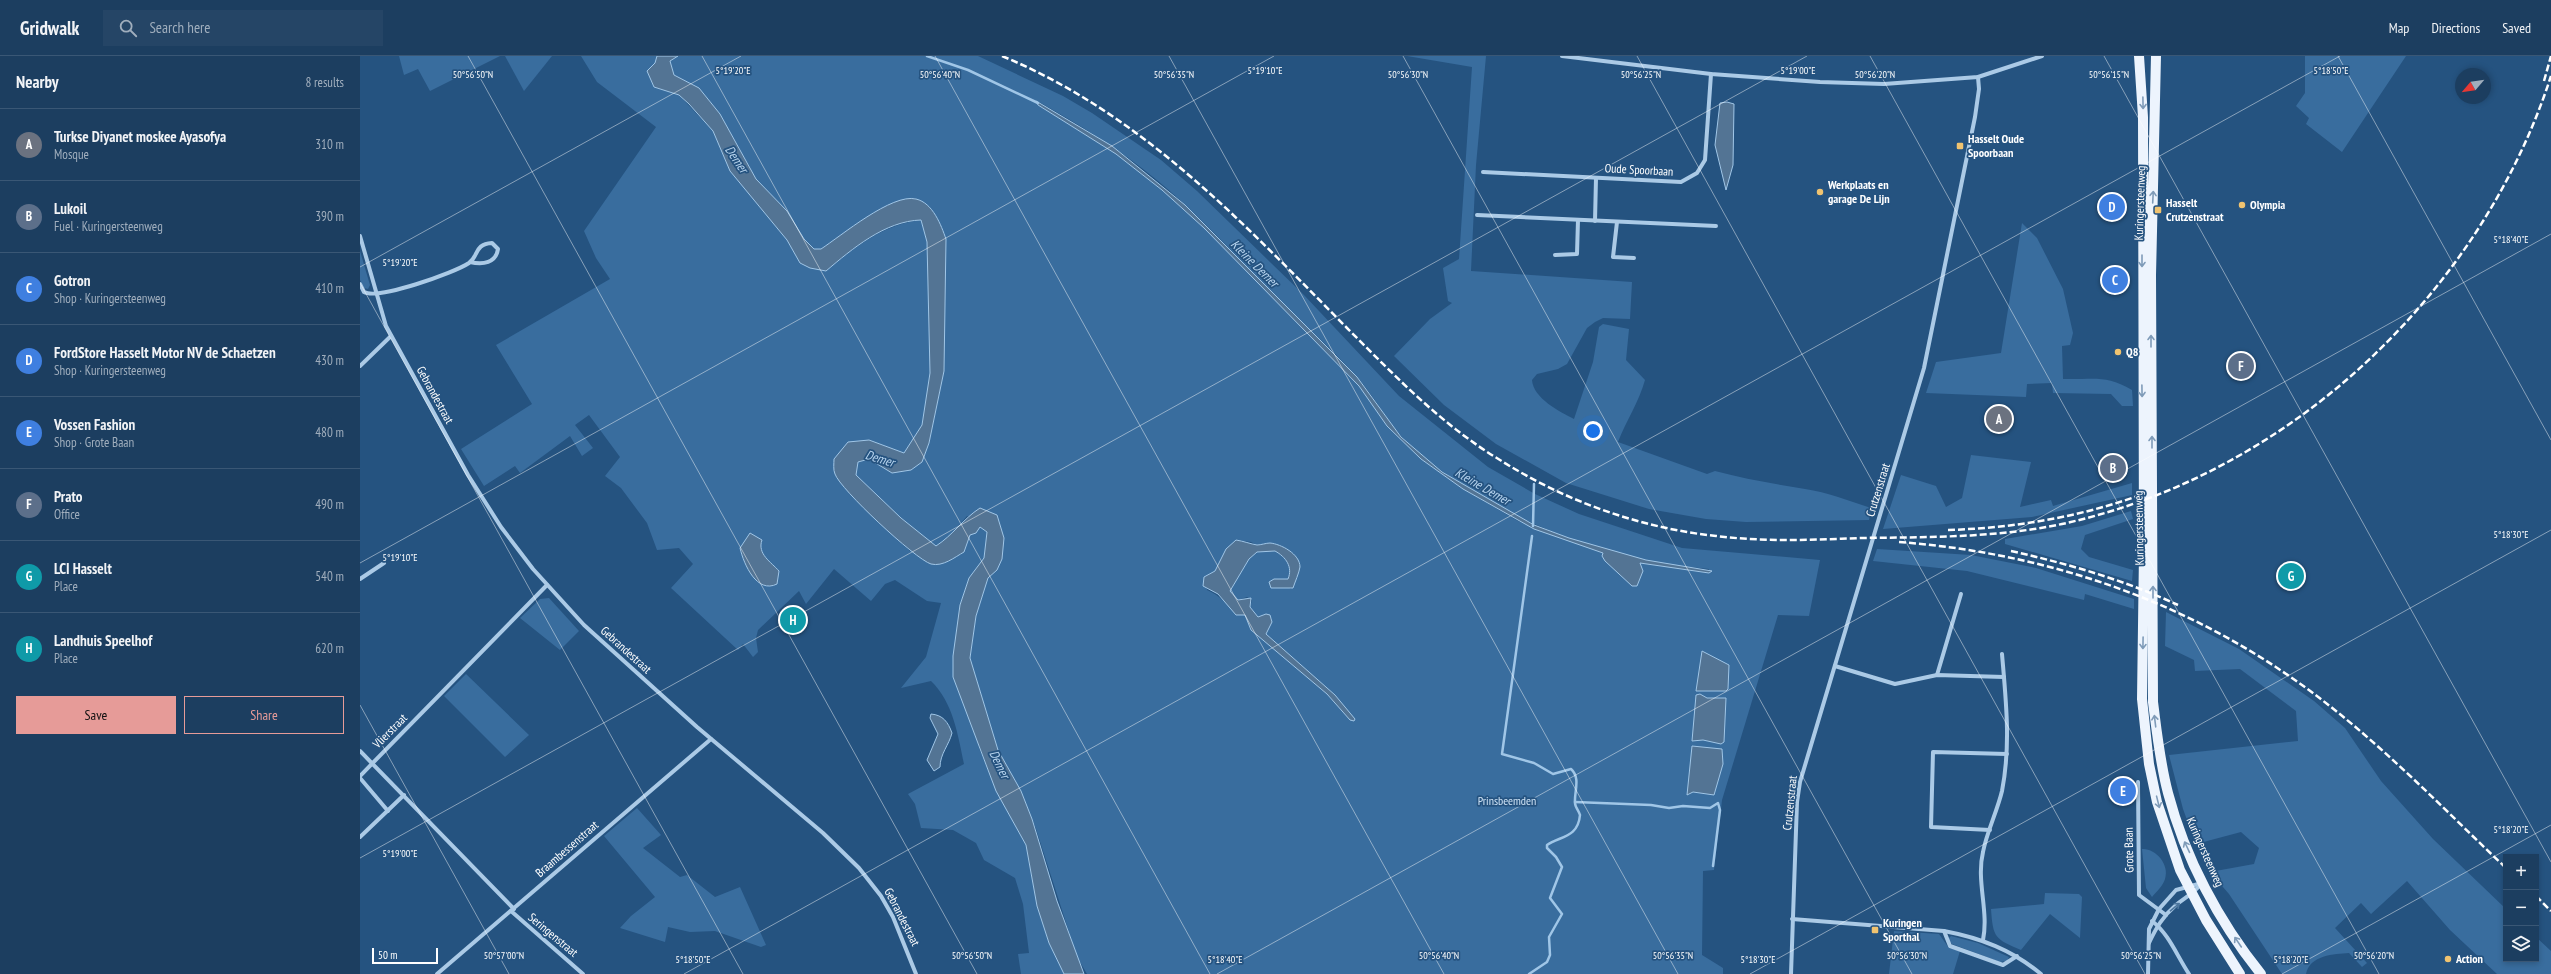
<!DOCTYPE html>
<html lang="en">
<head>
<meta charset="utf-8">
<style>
	body { margin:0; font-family:"PT Sans Narrow",sans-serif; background:#254566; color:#f1f3f6 }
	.controls { position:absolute; right:12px; bottom:12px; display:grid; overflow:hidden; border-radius:0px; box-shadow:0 2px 6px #0003 }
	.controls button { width:36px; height:36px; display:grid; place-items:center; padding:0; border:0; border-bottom:1px solid #3a5775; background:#1c3e60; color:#f1f3f6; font:20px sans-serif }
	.compass { position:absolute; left:2095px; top:12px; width:36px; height:36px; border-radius:50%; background:#1c3e60; box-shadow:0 2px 6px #0003; rotate:241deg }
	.scale { position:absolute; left:12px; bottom:10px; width:66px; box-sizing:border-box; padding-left:4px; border:2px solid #fff; border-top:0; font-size:11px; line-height:14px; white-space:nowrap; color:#fff; -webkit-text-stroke:3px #255380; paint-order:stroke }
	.you { position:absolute; left:1233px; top:375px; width:14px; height:14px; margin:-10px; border:3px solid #fff; border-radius:50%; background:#1a73e8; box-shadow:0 0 0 6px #1a73e833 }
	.badge { display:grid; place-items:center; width:26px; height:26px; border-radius:50%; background:#e69b98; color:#fff; font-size:13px; font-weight:700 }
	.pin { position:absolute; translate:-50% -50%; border:2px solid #fff; box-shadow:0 1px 4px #0006 }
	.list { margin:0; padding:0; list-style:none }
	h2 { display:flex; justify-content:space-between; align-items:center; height:52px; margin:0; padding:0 16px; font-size:17px }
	h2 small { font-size:13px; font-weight:400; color:#a0aebd }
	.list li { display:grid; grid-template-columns:26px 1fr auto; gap:12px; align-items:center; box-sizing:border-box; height:72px; padding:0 16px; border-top:1px solid #3a5775 }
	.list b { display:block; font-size:15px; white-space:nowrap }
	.list p { margin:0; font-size:13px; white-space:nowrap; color:#a0aebd }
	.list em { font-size:13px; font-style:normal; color:#a0aebd }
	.actions { display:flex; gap:8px; padding:12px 16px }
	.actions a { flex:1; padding:9px 0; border:1px solid #e69b98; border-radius:0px; text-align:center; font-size:14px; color:#e69b98 }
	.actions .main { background:#e69b98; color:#111 }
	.icon { flex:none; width:22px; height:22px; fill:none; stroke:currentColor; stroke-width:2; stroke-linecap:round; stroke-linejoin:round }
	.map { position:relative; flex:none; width:2191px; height:918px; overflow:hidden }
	header { display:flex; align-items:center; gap:24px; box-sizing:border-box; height:56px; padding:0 20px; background:#1c3e60; border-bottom:1px solid #3a5775 }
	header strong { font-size:19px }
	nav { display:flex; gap:22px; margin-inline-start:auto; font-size:14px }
	.search { width:280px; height:36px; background:#254566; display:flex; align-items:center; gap:10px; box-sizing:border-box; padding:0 14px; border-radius:0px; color:#a0aebd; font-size:15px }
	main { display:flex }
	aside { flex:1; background:#1c3e60 }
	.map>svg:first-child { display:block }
</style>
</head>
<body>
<header>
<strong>Gridwalk</strong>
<div class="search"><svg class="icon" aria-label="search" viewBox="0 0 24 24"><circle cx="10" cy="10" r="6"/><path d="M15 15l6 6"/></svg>Search here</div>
<nav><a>Map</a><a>Directions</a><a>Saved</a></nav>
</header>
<main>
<aside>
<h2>Nearby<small>8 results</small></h2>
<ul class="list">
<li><span class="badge" style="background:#6b7280">A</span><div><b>Turkse Diyanet moskee Ayasofya</b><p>Mosque</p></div><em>310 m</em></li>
<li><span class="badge" style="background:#5c6f8a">B</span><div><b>Lukoil</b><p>Fuel · Kuringersteenweg</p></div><em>390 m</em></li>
<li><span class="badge" style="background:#3f7fe0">C</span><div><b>Gotron</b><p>Shop · Kuringersteenweg</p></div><em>410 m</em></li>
<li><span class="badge" style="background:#3f7fe0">D</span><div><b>FordStore Hasselt Motor NV de Schaetzen</b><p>Shop · Kuringersteenweg</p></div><em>430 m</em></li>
<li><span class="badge" style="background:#3f7fe0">E</span><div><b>Vossen Fashion</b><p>Shop · Grote Baan</p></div><em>480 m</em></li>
<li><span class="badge" style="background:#5c6f8a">F</span><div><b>Prato</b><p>Office</p></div><em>490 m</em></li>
<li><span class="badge" style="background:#0f9aa8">G</span><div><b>LCI Hasselt</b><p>Place</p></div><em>540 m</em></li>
<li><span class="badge" style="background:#0f9aa8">H</span><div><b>Landhuis Speelhof</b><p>Place</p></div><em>620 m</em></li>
</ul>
<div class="actions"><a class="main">Save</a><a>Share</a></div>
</aside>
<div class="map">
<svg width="2191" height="918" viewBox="0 0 2191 918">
	<rect width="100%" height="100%" fill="#255380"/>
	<g fill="#396d9e" fill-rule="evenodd">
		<polygon points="39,0 140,0 70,35 58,13 44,19"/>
		<polygon points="145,0 192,0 164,35"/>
		<path d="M221 0H297L294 31 319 39 353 75 370 115 427 184 440 207 466 215C493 192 524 168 561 164L567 186 570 317 562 369 544 397 509 384 475 419 520 468 550 495 590 504 604 496 610 479 620 471 627 476 624 502 609 522 600 549 619 692 636 734 666 789 677 850 689 887 704 918H661L658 898 669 897 663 848 655 822 624 804 616 787 593 774 561 772 555 748 548 738 604 708C598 679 593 646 571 625L541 632 566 601 581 547 567 545 535 524 525 528 511 545 474 513 446 548 439 535 398 574 396 582 398 596 393 601 383 588 378 594 311 532 333 508 319 492 297 494 287 467 261 432 245 420 260 401 229 359 215 369 233 392 222 400 210 380 160 417 155 410 124 430 101 393 172 348 136 289 250 223 236 202 224 175 296 71 237 26Z"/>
		<path d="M318 0H618L703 40 732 57 801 104 837 135 943 238 1039 340 1128 411 1175 438 1219 458 1322 492 1460 504 1449 560 1418 559 1362 744 1354 814 1343 815 1342 899 1363 912V918H727L717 901 676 773 661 735 638 694 610 602 616 560 628 522 637 514 644 482 607 460 591 479 576 490 541 462 496 419 497 406 509 403 532 417 562 406 569 387 584 315 586 183 555 142C518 149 492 173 461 193H454L444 183 427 155 396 123 360 58 339 32 314 19 310 5ZM679 46C721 70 761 94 798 125 840 160 877 201 915 240 942 267 971 292 996 320 1020 347 1033 378 1063 401 1144 465 1247 505 1349 513V517L1280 507 1281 511 1261 520 1244 497 1158 465 1103 433 1061 403 1027 370 999 330 844 172 802 134 756 98 678 49ZM876 484 891 486 897 489 910 487 922 490 940 511 931 533 914 523H928C933 511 926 501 915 495L897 496 889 503 870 535 878 544 887 541 892 544 890 551 898 561 906 558 912 563 906 578 975 639 990 664 967 638 891 574 885 559H879C868 550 860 539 847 534L844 521 855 515Z"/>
		<path d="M1047 0H1126L1116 109 1111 215 1272 226 1270 263 1243 262 1235 266 1227 272 1207 308 1198 313 1177 318 1172 324C1173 342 1200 356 1214 363L1233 306 1239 271 1243 268 1269 273 1266 304 1285 324C1279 346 1266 365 1258 386L1347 418 1355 415C1385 423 1415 428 1445 433 1467 436 1489 445 1511 452L1509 464 1386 466 1346 463 1289 453 1206 427 1136 388 1084 349 1034 300 1070 263 1092 247 1088 245 1083 212 1099 203 1112 11Z"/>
		<polygon points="1945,0 2046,0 1982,96 1946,68 1949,62 1936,50 1945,37"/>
		<path d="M1662 167 1677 182 1703 233 1713 277 1710 289 1702 290 1703 323C1733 324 1745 318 1772 334L1773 350H1762L1751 338 1693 337 1692 327 1667 328 1666 341 1566 337 1576 306 1641 297Z"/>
		<polygon points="0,195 10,229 8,233 4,232 0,224"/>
		<polygon points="1611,399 1671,406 1660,451 1691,444 1693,450 1772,427 1772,439 1672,461 1523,473 1541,419 1576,430 1586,451 1602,442"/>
		<polygon points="1771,455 1773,463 1725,479 1721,493 1729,501 1773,514 1772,525 1645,488 1645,483 1722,470"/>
		<polygon points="1517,493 1611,499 1676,512 1774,543 1774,553 1725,538 1724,544 1607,515 1513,505"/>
		<polygon points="189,542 219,575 200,594 160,562 180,543"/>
		<path d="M1806 556 1879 593 1954 645 1985 672 2021 725 2073 783 2146 853V903H2176V881L2191 895V918H2137L2090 874 2047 825 2011 858 2001 847 1975 872 2007 907 2002 911 1989 897C1974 898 1950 899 1946 918H1922L1869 838 1850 816 1894 808 1899 792 1881 776 1836 788 1823 753 1809 699 1938 685 1936 655 1880 613 1835 615 1834 604 1805 590Z"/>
		<polygon points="106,618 169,679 145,701 84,640"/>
		<polygon points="277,752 301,779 283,792 320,821 327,819 355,841 380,831 406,889 401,891 355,875 330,876 308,871 305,886 260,872 271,860 295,841 244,780"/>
		<path d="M1782 793C1795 792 1810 808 1805 823 1803 830 1796 836 1792 841L1786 832Z"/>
		<path d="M1685 837 1719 838 1722 841 1720 882 1690 858 1661 894C1635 883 1633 882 1631 853L1684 848Z"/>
		<polygon points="1534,875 1579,878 1589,892 1600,895 1593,918 1529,918"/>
		<polygon points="1591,880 1618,887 1649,901 1647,905 1640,906 1592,888 1588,883"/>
	</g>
	<g fill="#537494" stroke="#a0c6e7">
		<path d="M297 0H318L310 5 314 19 339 32 360 58 396 123 427 155 444 183 454 193H461C481 180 532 137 556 143 573 147 581 169 586 183L584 315 569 387 562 406 551 414 532 417 509 403 498 406 496 419 541 462 576 490C593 479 603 463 620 452L637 459 644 482 642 503 637 514 628 522 616 560 610 602 638 694 661 735 672 763 697 845 724 918H704L689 887 677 850 666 789 636 735 593 621V600L600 549 609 522 624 502 627 476 620 471 616 477 610 479 604 496C595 501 583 511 571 508 555 503 480 433 475 418 473 414 474 407 474 403L488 386 509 384 544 397 562 369 570 317 567 186 561 164C525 165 492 193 466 215L450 212 440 207 427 184 370 115 353 75 329 48 319 39 294 31 287 15 295 7Z"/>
		<polygon points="676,45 752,90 825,149 997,321 1041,381 1082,416 1174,469 1209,482 1286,504 1352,515 1349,517 1280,507 1283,515 1277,530 1272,530 1245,505 1242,500 1243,497 1174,473 1103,433 1061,403 1027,370 999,330 844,172 802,134 756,98 678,49"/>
		<polygon points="1367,46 1374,48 1373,109 1366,134 1355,89 1360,47"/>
		<path d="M390 477 402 484C397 498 411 506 419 515L417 528C397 538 384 509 380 492Z"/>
		<path d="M876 484C883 485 891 488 897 489 901 489 906 487 910 487 921 488 940 498 940 511 939 517 935 526 933 532H911L909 526 914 523H928C933 511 926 501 915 495L897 496 889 503 870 535 878 544 891 542 890 551 898 561 906 558 910 559 912 566 906 578 975 639 995 663 994 665 990 664 967 638 891 574 885 559H876L858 538 843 530 844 521 855 515 866 493Z"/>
		<polygon points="1342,595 1369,609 1368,633 1366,635 1336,635"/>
		<polygon points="1340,638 1347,642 1366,642 1364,686 1361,688 1343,684 1332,685 1336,639"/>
		<path d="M571 658C583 659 588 666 592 677 589 689 580 698 580 711L574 715 567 704 578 678 570 662Z"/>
		<polygon points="1332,690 1362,693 1363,708 1354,739 1333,736 1327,739"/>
	</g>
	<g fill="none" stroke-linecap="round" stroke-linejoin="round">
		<g stroke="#a0c6e7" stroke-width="2.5">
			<polyline points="567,0 608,14 678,47"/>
			<polyline points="1173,470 1174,428"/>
			<polyline points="1215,746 1291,749 1309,752 1323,750 1350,752 1358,747 1360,754 1353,810"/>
			<path d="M1169 918 1187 906 1190 899 1189 881 1202 858 1190 842 1202 811 1196 801 1187 792V789C1200 780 1218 782 1220 759 1219 755 1215 751 1215 747 1214 736 1221 722 1211 713L1193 718 1174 707 1142 698 1172 480"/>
		</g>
		<g stroke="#abcae6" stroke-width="4">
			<polyline points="1202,0 1351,18 1460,26 1524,28 1618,21 1682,0"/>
			<polyline points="1123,116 1321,126 1337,117 1345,104 1351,18"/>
			<polyline points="1117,159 1356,170"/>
			<polyline points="1235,165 1236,122"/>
			<polyline points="1257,166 1253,201 1274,202"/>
			<polyline points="0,180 26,270 108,419 141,471 173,513 224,569 337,671 463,777 499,812 521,840 533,861 556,918"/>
			<polyline points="1195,199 1217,198 1218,164"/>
			<path d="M0 228 4 236C18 244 94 217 109 207 119 200 114 188 132 187L138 193C136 207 123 209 110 206"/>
			<polyline points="0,310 31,280"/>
			<polyline points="0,523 24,507"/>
			<polyline points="1475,610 1535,628 1577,619 1644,621"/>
			<polyline points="1577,619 1601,538"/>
			<polyline points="0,695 154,853"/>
			<polyline points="0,720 187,529"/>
			<polyline points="0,722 28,755"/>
			<polyline points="1778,726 1779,839 1806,859"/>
			<polyline points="1630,774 1571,771 1573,696 1647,698"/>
			<polyline points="0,781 44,739"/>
			<polyline points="151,855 223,918"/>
			<path d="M1432 863 1584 875C1621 882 1652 894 1681 918"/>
			<path d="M1792 865C1809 878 1817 900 1829 918"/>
			<polyline points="1584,875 1590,890 1643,909 1657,900"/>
			<path d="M1623 884C1629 855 1616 825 1623 796 1627 775 1637 756 1642 735 1651 689 1646 645 1642 598"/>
			<path d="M1789 887C1796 872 1803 860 1816 849 1826 841 1833 838 1842 827"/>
			<polyline points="77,918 351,683"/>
			<polyline points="1431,918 1437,746 1440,726 1564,312 1615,61 1619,33 1618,21"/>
			<polyline points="1788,918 1789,873 1799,853 1816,834 1842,827"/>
		</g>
		<g stroke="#edf4fd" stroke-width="10">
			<polyline points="1779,0 1783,61 1784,496 1782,643 1789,708 1797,746 1820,814 1846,864 1880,918"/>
			<path d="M1796 0 1791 219 1793 646C1797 677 1800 707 1808 737 1825 802 1859 866 1901 918"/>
		</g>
		<g stroke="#fff" stroke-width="2.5" stroke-dasharray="7 3" stroke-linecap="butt">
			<path d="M642 0C782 58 883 167 987 272 1035 320 1082 369 1140 404 1205 445 1280 472 1356 480 1404 486 1452 484 1500 482 1568 481 1635 482 1702 468 1928 419 2120 239 2191 20"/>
			<polyline points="2184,25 2191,0"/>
			<path d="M1588 474C1654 472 1721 461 1783 438"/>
			<path d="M1539 486C1699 498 1850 553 1976 655 2036 703 2090 759 2146 812"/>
			<path d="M1651 495C1709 508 1764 524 1818 549"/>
			<polyline points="2176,840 2191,855"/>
		</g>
	</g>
	<defs><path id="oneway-shaft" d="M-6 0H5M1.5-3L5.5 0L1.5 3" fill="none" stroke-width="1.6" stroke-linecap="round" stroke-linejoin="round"/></defs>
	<g stroke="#7f9bb8">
		<use href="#oneway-shaft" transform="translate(1783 47) rotate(89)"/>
		<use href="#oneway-shaft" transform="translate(1793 141) rotate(-87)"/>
		<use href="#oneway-shaft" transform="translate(1782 205) rotate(90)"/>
		<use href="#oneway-shaft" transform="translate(1791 285) rotate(-90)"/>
		<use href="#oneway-shaft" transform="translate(1782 335) rotate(89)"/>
		<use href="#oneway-shaft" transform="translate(1792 386) rotate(-90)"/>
		<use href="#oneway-shaft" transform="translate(1793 536) rotate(-90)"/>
		<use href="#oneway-shaft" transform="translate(1783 587) rotate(91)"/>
		<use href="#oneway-shaft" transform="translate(1795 665) rotate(-97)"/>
		<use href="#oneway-shaft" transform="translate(1798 746) rotate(76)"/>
		<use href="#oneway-shaft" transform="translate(1827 791) rotate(-115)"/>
		<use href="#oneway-shaft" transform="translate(1878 886) rotate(-124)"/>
	</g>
	<use stroke="#4d779f" href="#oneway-shaft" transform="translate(1815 851) rotate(-40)"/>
	<path fill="none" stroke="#fff" stroke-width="1" stroke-opacity="0.45" d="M108 0 617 918M342 0 850 918M575 0 1084 918M809 0 1318 918M1043 0 1552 918M1277 0 1785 918M1510 0 2019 918M1744 0 2191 806M1978 0 2191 384M0 211 381 0M0 227 383 918M0 507 914 0M0 649 149 918M0 802 1447 0M324 918 1980 0M857 918 2191 178M1390 918 2191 474M1922 918 2191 769"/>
	<g fill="#f0c370" stroke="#255380" stroke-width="1.5">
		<rect x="1596" y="86" width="8" height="8" rx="2"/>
		<circle cx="1460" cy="136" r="4"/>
		<circle cx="1882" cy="149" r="4"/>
		<rect x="1794" y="150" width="8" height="8" rx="2"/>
		<circle cx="1758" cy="296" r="4"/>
		<rect x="1511" y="870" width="8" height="8" rx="2"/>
		<circle cx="2088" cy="903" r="4"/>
	</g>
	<g text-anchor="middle" stroke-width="3.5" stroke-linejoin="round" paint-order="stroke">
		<g font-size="12" font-weight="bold" fill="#fff" stroke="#255380" text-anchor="start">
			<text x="1608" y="87">Hasselt Oude<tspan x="1608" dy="14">Spoorbaan</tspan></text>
			<text x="1468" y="133">Werkplaats en<tspan x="1468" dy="14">garage De Lijn</tspan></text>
			<text x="1806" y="151">Hasselt<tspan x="1806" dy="14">Crutzenstraat</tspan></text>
			<text x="1890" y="153">Olympia</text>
			<text x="1766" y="300">Q8</text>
			<text x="1523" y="871">Kuringen<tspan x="1523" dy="14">Sporthal</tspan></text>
			<text x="2096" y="907">Action</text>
		</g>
		<g font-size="12" fill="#fff" stroke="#255380">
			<text transform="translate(1279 114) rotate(3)" y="4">Oude Spoorbaan</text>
			<text transform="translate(1780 147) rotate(-88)" y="4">Kuringersteenweg</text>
			<text transform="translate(75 339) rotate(61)" y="4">Gebrandestraat</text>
			<text transform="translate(1518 434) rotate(-73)" y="4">Crutzenstraat</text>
			<text transform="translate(1779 472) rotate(-91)" y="4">Kuringersteenweg</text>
			<text transform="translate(266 594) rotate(42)" y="4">Gebrandestraat</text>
			<text transform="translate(30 675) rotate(-45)" y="4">Vlierstraat</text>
			<text transform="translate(1430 747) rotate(-84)" y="4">Crutzenstraat</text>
			<text transform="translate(207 793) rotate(-41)" y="4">Braambessenstraat</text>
			<text transform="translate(1769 794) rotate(-91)" y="4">Grote Baan</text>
			<text transform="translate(1845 796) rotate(66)" y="4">Kuringersteenweg</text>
			<text transform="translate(542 861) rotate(63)" y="4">Gebrandestraat</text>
			<text transform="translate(193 879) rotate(40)" y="4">Seringenstraat</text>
		</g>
		<g font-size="12" fill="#cfe3f5" stroke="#255380">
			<text x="1147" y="749">Prinsbeemden</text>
		</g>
		<g font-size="13" font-style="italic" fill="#b7d4ee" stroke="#255380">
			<text transform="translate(377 103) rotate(56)" y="5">Demer</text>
			<text transform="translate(895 207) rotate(45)" y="5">Kleine Demer</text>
			<text transform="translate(520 402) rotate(17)" y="5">Demer</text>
			<text transform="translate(1123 430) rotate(30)" y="5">Kleine Demer</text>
			<text transform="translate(640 708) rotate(64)" y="5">Demer</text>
		</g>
	</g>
	<g font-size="10" text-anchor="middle" fill="#fff" stroke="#255380" stroke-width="3.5" stroke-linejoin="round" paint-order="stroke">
		<text x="373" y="18">5°19'20"E</text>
		<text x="1971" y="18">5°18'50"E</text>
		<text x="905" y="18">5°19'10"E</text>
		<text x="1438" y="18">5°19'00"E</text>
		<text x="113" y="22">50°56'50"N</text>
		<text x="580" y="22">50°56'40"N</text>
		<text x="814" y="22">50°56'35"N</text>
		<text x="1048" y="22">50°56'30"N</text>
		<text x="1281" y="22">50°56'25"N</text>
		<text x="1515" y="22">50°56'20"N</text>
		<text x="1749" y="22">50°56'15"N</text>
		<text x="2151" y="187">5°18'40"E</text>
		<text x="40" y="210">5°19'20"E</text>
		<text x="2151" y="482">5°18'30"E</text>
		<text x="40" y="505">5°19'10"E</text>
		<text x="2151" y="777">5°18'20"E</text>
		<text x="40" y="801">5°19'00"E</text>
		<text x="144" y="903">50°57'00"N</text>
		<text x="612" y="903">50°56'50"N</text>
		<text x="1079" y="903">50°56'40"N</text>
		<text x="1313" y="903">50°56'35"N</text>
		<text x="1547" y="903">50°56'30"N</text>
		<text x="1781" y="903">50°56'25"N</text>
		<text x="2014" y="903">50°56'20"N</text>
		<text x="333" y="907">5°18'50"E</text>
		<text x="865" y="907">5°18'40"E</text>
		<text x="1398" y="907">5°18'30"E</text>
		<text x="1931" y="907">5°18'20"E</text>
	</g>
</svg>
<div class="controls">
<button>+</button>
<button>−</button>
<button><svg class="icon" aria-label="layers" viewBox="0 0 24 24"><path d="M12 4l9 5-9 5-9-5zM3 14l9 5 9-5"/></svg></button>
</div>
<svg class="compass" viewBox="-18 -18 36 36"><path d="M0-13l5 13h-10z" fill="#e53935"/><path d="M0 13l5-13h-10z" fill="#a0aebd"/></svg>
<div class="scale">50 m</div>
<div class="you"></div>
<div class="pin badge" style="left:1639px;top:363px;background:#6b7280">A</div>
<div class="pin badge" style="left:1753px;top:412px;background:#5c6f8a">B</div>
<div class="pin badge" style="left:1755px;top:224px;background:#3f7fe0">C</div>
<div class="pin badge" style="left:1752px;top:151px;background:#3f7fe0">D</div>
<div class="pin badge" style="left:1763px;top:735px;background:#3f7fe0">E</div>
<div class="pin badge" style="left:1881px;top:310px;background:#5c6f8a">F</div>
<div class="pin badge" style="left:1931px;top:520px;background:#0f9aa8">G</div>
<div class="pin badge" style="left:433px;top:564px;background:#0f9aa8">H</div>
</div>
</main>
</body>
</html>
